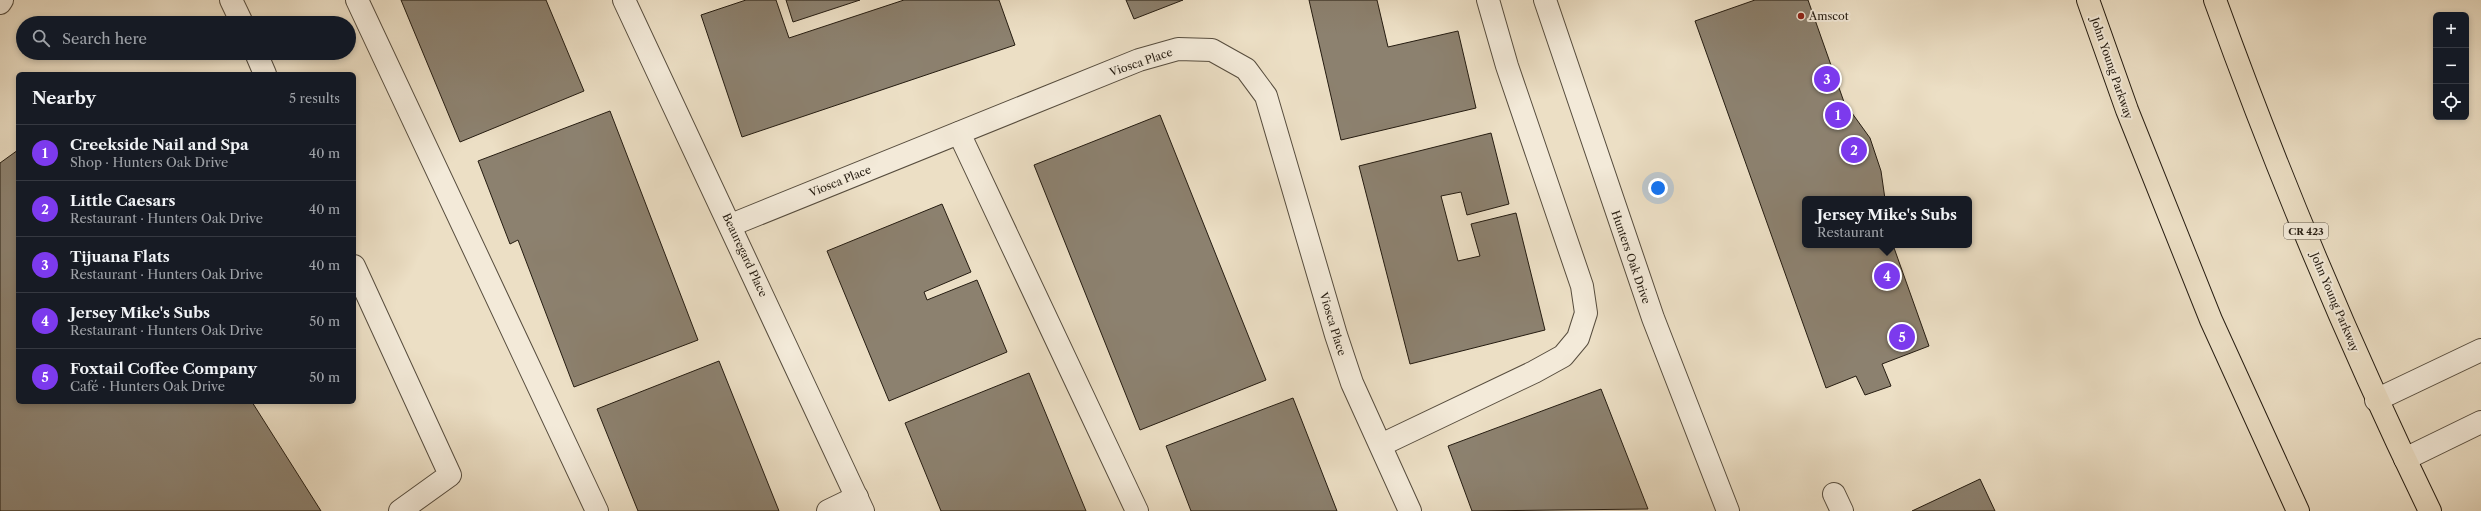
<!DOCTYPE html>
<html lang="en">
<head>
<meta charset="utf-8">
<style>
	body { margin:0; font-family:"Libre Caslon Text",serif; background:#242831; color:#f1f3f6 }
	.controls { position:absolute; right:12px; top:12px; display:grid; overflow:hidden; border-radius:6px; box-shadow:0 2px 6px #0003 }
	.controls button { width:36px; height:36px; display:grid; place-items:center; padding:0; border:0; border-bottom:1px solid #363941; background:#171b24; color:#f1f3f6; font:20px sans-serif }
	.you { position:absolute; left:1658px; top:188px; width:14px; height:14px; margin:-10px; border:3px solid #fff; border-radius:50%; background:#1a73e8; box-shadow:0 0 0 6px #1a73e833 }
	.badge { display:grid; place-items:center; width:26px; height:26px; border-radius:50%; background:#7c3aed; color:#fff; font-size:13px; font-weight:700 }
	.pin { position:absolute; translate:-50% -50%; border:2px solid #fff; box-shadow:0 1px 4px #0006 }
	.popup { position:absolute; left:1802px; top:196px; width:170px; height:52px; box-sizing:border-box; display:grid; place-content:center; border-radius:6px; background:#171b24; filter:drop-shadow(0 1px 3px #0005); font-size:13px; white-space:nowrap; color:#9ea1a6 }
	.popup b { font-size:15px; color:#f1f3f6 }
	.popup::after { content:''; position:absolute; left:50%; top:100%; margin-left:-8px; border:8px solid transparent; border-top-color:#171b24 }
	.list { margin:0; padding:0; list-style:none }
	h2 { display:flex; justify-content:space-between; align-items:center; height:52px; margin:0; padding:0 16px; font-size:17px }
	h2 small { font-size:13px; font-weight:400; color:#9ea1a6 }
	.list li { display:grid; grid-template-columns:26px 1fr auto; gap:12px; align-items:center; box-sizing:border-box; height:56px; padding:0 16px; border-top:1px solid #363941 }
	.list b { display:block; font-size:15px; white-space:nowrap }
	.list p { margin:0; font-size:13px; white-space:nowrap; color:#9ea1a6 }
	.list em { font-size:13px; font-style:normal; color:#9ea1a6 }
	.icon { flex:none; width:22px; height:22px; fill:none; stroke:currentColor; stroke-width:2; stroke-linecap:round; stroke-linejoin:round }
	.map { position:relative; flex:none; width:2481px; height:511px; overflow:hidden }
	.search { position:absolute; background:#171b24; box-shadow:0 2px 6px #0003; left:16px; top:16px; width:340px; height:44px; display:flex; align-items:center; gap:10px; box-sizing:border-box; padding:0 14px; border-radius:22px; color:#9ea1a6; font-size:15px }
	.panel { position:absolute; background:#171b24; box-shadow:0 2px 6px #0003; left:16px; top:72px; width:340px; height:332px; border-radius:6px }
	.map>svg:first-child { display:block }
</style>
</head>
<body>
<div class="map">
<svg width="2481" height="511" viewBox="0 0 2481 511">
	<rect width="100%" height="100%" fill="#ecdfc5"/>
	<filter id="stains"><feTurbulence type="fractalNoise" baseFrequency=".005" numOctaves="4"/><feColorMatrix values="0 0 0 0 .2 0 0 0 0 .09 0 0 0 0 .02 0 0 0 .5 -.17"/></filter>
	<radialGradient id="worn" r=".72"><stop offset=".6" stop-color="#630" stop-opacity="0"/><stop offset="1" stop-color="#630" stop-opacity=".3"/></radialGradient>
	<g fill="#8c816f" stroke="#251c11">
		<polygon points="401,0 546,0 584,91 460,142"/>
		<polygon points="746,0 776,0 789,38 904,0 999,0 1015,45 742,137 701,15"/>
		<polygon points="786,0 860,0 793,22"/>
		<polygon points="1126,0 1183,0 1134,19"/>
		<polygon points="1309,0 1377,0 1388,47 1458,31 1476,108 1341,140"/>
		<polygon points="1755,0 1808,0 1844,102 1870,138 1881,171 1885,199 1805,199 1805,245 1893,245 1929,346 1882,364 1891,386 1865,395 1856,376 1826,388 1695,21"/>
		<polygon points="610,111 698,340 574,387 518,240 510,244 478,161"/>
		<polygon points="1160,115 1266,380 1140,430 1034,165"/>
		<polygon points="1491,133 1509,204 1467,215 1461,192 1441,196 1458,261 1480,256 1471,224 1516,213 1545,330 1410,364 1359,166"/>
		<polygon points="18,150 18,402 252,402 321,511 0,511 0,163"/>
		<polygon points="942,204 971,272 924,292 927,300 977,280 1007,352 889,401 827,251"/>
		<polygon points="719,361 779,511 638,511 597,409"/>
		<polygon points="1029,373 1086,511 941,511 905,423"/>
		<polygon points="1601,389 1648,509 1472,511 1448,446"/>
		<polygon points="1293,398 1337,511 1191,511 1166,446"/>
		<polygon points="1980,479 1995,511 1912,511"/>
	</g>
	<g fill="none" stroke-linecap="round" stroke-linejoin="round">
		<g stroke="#574d3e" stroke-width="24">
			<g id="minor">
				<polyline points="231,0 242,23"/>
				<polyline points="357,0 597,511"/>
				<polyline points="624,0 863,511"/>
				<polyline points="1545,0 1653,318 1728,511"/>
				<polyline points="0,3 2,0"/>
				<polyline points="256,53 265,74"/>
				<polyline points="959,133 1137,511"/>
				<polyline points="731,225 1139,60 1178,49 1212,50 1246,69 1266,96 1336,335 1352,383 1410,511"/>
				<polyline points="354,266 450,475 400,511"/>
				<polyline points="2376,400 2481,350"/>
				<polyline points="1381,445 1534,372 1563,356 1578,338 1586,313 1582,286 1507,66 1488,0"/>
				<polyline points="2405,459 2481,422"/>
				<polyline points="1834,494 1842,511"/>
				<polyline points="828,511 857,497"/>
			</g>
		</g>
		<g stroke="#251c11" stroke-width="24">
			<g id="highway">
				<polyline points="2088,0 2127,110 2211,320 2298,511"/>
				<path d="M2215 0C2278 174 2349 345 2430 511"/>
			</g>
		</g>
		<use href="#minor" stroke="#f3ead9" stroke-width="22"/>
		<use href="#highway" stroke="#ecdfc5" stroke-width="22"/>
	</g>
	<circle fill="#8f2418" stroke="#f3ead9" stroke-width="1.5" cx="1801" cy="16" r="4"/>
	<g text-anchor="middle" stroke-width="4" stroke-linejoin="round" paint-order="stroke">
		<rect fill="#f3ead9" stroke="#635a4d" stroke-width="1" x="2284" y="223" width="44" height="16" rx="3"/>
		<g font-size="10" font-weight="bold" fill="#251c11">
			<text x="2306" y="235">CR 423</text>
		</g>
		<g font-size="11" fill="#251c11" stroke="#f3ead9" text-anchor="start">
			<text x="1809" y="20">Amscot</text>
		</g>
		<g font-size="11" fill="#251c11" stroke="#f3ead9">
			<text transform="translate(1141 62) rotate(-19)" y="4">Viosca Place</text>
			<text transform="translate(2112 68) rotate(71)" y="4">John Young Parkway</text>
			<text transform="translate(840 181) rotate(-22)" y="4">Viosca Place</text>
			<text transform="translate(745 255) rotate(65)" y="4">Beauregard Place</text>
			<text transform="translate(1631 257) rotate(71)" y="4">Hunters Oak Drive</text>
			<text transform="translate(2335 302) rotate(67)" y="4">John Young Parkway</text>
			<text transform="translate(1333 324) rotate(73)" y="4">Viosca Place</text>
		</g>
	</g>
	<rect width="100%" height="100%" filter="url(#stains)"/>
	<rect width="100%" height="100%" fill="url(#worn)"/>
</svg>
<div class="controls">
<button>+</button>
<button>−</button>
<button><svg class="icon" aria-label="locate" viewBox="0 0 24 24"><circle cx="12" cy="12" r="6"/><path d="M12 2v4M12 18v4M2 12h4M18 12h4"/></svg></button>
</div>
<div class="you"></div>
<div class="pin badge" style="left:1838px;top:115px">1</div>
<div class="pin badge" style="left:1854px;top:150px">2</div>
<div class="pin badge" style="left:1827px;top:79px">3</div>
<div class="pin badge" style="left:1887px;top:276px">4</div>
<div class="popup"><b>Jersey Mike's Subs</b>Restaurant</div>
<div class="pin badge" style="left:1902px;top:337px">5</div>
<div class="search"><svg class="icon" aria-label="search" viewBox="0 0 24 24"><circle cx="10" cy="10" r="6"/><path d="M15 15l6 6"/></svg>Search here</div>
<section class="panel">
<h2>Nearby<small>5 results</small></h2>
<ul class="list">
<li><span class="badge">1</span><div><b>Creekside Nail and Spa</b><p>Shop · Hunters Oak Drive</p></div><em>40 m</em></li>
<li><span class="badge">2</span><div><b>Little Caesars</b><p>Restaurant · Hunters Oak Drive</p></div><em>40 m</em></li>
<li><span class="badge">3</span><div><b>Tijuana Flats</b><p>Restaurant · Hunters Oak Drive</p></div><em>40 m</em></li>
<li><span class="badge">4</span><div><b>Jersey Mike's Subs</b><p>Restaurant · Hunters Oak Drive</p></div><em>50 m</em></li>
<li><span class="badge">5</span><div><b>Foxtail Coffee Company</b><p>Café · Hunters Oak Drive</p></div><em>50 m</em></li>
</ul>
</section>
</div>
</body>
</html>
